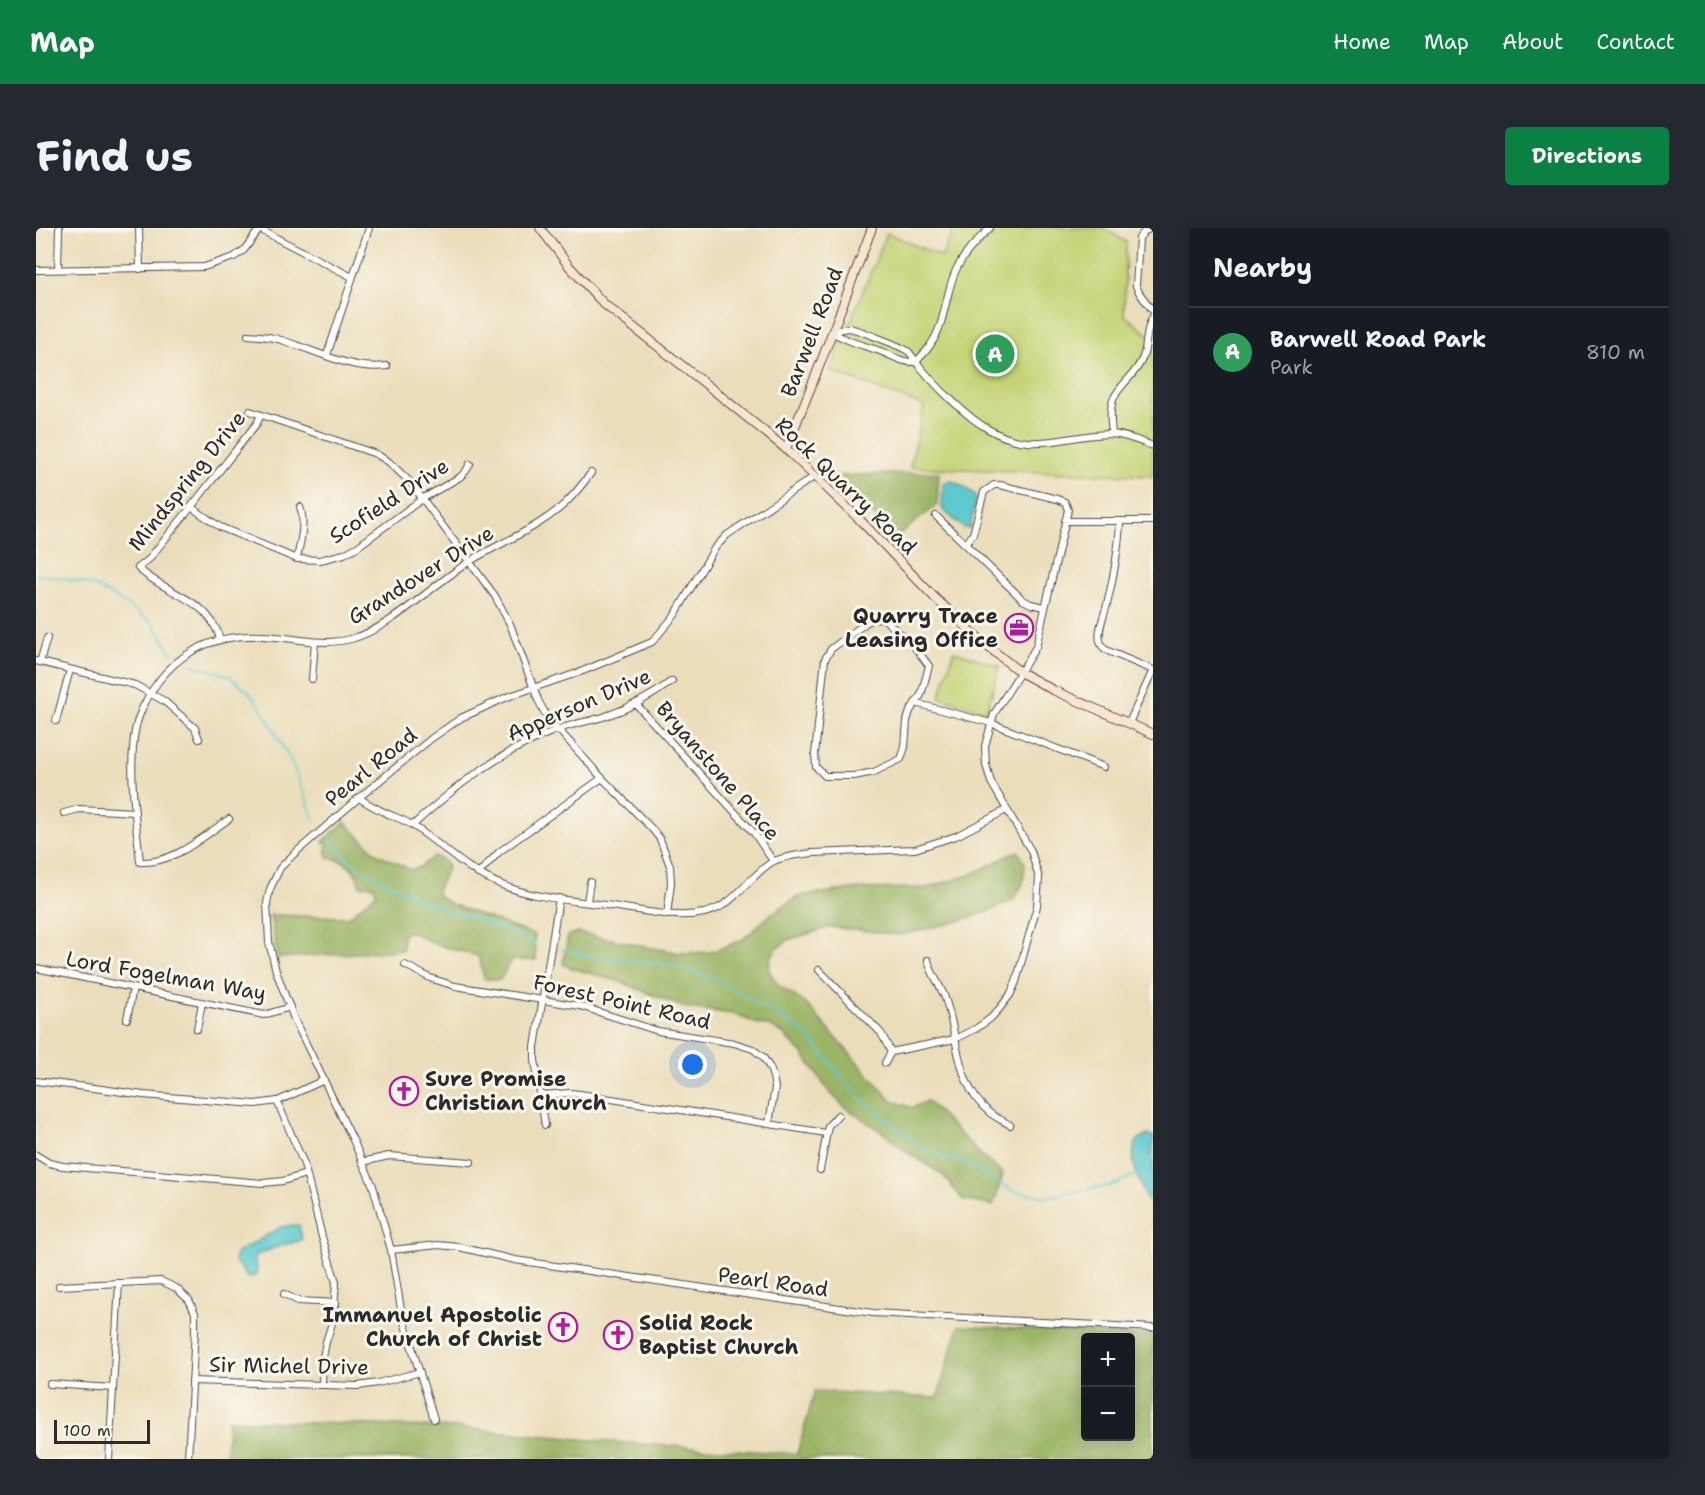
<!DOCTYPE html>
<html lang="en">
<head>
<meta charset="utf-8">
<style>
	body { margin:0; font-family:"Shantell Sans",sans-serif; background:#242831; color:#f1f3f6 }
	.controls { position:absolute; right:18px; bottom:18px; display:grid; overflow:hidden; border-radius:6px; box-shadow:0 3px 15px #0003 }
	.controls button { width:54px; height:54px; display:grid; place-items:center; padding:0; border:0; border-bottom:2px solid #363941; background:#171b24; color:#f1f3f6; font:30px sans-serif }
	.scale { position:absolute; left:18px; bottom:15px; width:96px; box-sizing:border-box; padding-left:6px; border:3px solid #2b2b2b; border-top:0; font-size:16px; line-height:21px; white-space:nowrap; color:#2b2b2b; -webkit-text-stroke:4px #fbf7ec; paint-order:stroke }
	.you { position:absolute; left:657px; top:837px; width:21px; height:21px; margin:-15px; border:4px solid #fff; border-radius:50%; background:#1a73e8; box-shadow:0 0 0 9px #1a73e833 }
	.badge { display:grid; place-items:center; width:39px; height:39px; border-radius:50%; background:#0b8043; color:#fff; font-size:20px; font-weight:700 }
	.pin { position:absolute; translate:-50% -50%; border:3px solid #fff; box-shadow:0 2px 6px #0006 }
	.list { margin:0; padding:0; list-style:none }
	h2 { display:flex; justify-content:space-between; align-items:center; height:78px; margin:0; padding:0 24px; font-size:26px }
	h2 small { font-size:20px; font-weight:400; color:#9ea1a6 }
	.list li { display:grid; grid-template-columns:39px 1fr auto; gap:18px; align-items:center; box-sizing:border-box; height:90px; padding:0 24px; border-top:2px solid #363941 }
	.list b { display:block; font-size:22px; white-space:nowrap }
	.list p { margin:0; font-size:20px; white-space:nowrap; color:#9ea1a6 }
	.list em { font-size:20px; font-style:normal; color:#9ea1a6 }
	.map { position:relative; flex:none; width:1117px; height:1231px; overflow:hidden; border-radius:6px }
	header { display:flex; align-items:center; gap:36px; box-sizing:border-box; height:84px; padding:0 30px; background:#0b8043; color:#fff }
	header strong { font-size:28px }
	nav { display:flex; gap:33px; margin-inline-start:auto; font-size:21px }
	.intro { display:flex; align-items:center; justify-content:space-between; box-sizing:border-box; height:144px; padding:0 36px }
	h1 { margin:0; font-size:42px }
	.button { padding:15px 27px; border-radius:6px; background:#0b8043; color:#fff; font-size:21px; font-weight:700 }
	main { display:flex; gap:36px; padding:0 36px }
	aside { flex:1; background:#171b24; border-radius:6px; box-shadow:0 3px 15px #0003 }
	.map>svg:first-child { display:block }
</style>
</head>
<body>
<header>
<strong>Map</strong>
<nav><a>Home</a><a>Map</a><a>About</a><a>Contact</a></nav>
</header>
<div class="intro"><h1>Find us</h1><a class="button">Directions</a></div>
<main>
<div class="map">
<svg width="1117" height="1231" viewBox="0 0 1117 1231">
	<rect width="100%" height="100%" fill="#fbf7ec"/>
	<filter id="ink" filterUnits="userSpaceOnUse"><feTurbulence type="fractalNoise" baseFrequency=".0167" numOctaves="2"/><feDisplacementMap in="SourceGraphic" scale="12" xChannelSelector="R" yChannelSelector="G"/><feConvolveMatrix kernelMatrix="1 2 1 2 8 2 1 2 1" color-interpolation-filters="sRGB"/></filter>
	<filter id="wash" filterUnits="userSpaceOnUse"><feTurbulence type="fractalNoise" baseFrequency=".008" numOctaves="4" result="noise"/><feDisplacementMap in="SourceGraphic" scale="24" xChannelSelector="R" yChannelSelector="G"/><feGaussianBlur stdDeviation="1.35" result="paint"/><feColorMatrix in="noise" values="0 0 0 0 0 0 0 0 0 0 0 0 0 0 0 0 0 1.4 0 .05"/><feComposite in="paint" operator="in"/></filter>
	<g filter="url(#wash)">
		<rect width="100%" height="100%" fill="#eaddba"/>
		<g fill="#c4d375" stroke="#787f50" stroke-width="1.5">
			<polygon points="918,0 1068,0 1090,14 1088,87 1117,110 1117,248 874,239 888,178 794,143 851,5 906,29"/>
			<polygon points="918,423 964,438 950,484 904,469"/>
		</g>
		<g fill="#9bb566" stroke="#637048" stroke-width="1.5" fill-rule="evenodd">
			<polygon points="903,244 901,277 860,309 797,248"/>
			<path d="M309 594 340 625 375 642 382 640 398 629C405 629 410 633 412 639L401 662 402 668 415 676 498 707 500 732H475L464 752 449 751C444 744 447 735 442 728L399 716 373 703 367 707V722L242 730 234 687 312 689 341 665 337 657 324 658C319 640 313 633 294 630L290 625 291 616 287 614Z"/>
			<polygon points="982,623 989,636 987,656 977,672 953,683 920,694 865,707 794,699 752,712 740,721 734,730 733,743 741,756 770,776 855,872 876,880 891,873 947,929 967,946 957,978 927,972 907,947 868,922 849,906 807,878 792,862 767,826 747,806 736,799 720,795 697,786 647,779 585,754 536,740 527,736 532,707 543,705 643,725 675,724 706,712 735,686 763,668 817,661 890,660 934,647"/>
			<path d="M923 1098 1117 1108V1231H190L192 1192 424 1200 576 1214 761 1226 779 1163 901 1170ZM1050 1110H1094V1208H1050Z"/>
		</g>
		<g fill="#5ccacf" stroke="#447a7d" stroke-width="1.5">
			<polygon points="915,253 925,257 939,267 940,271 934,300 928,300 906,281 907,256 909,254"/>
			<path d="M1111 907 1117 908V971L1111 972C1103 955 1085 915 1111 907Z"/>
			<polygon points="263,997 266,1011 263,1013 243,1018 220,1027 219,1035 221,1039 221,1047 212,1050 198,1032 201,1025 245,999"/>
		</g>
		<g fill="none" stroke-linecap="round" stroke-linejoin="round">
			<g stroke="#5ccacf" stroke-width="2">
				<polyline points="0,346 31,351 56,357 80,370 116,394 136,425"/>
				<polyline points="156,437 194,448 214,465 224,478 255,533 279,593"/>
				<polyline points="294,611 313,633 344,651 378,668 418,684 450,694 499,716"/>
				<polyline points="524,721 561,729 628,736 661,744 682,753 741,786 773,809 808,852 828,873 888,921 907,929 928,934 975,962 1008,969 1077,957 1102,946"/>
			</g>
		</g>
	</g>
	<g filter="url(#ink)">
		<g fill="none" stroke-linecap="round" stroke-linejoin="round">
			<g stroke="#484640" stroke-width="8">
				<g id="street">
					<polyline points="103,0 104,41"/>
					<polyline points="221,0 316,49"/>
					<polyline points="1115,0 1108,4 1103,10 1100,58 1104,66 1117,83"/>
					<polyline points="22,41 23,0"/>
					<polyline points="0,42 168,39 198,29 208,22 223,2"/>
					<path d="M796 104C801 103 808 100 813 100 820 101 868 119 873 124 876 127 878 132 881 135 898 156 929 188 952 201 996 227 1027 207 1073 206 1087 206 1103 213 1117 218"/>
					<path d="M796 104C811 114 827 117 844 123 857 128 866 135 880 134"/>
					<path d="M212 107C223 108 234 108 245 112 279 122 315 143 351 138"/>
					<polyline points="291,127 333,0"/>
					<path d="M880 134C885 128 891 123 895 116 910 95 909 63 921 40 929 25 942 11 954 0"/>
					<polyline points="214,183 340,226 353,234 374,254 459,368 474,396 502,472 511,489 566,550 616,601 624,611 634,638 635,655 631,687"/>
					<path d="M1076 206C1075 195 1073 183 1077 172 1083 156 1100 148 1107 129 1112 115 1109 101 1117 88"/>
					<polyline points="779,248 691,307 678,321 639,387 616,414 547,443 471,469 425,490 396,510 325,568 258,626 244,640 234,661 231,675 233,714 240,743 258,791 317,912 337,958 355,1022 402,1017 423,1019 479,1032 837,1085 1117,1100"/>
					<polyline points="155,279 184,299 261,331 284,332 308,326 321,319 386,271 424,249 430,243 434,236"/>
					<polyline points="900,288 987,372 995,376 1009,379"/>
					<polyline points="1029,293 1117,293"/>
					<path d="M1084 293C1083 320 1078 346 1072 372 1070 385 1061 400 1064 413 1065 418 1068 421 1072 423L1117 442"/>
					<path d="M261 331C264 314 270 296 264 279"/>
					<polygon points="847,390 878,418 893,438 885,467 874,483 871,493 869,519 865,531 838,544 818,548 789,548 780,539 779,526 789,431 795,421 835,391"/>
					<path d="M184 411C172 369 130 367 102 340L112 332 152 283 221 195 225 187"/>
					<polyline points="0,433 99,457 128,473 159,500 163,511"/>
					<polyline points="4,434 11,410"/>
					<polyline points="276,451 279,414"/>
					<polyline points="879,475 955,495 1068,539"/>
					<polyline points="600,476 718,605 737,633"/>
					<polyline points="20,493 34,442"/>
					<polyline points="1093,495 1117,442"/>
					<path d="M323 570C329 574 336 578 342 581 354 588 368 591 379 599 408 619 433 644 466 657 499 671 546 673 582 679 610 683 640 691 668 685 698 679 711 650 736 634 747 628 763 627 776 625L879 621 920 608 970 582"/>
					<polyline points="28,585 43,581 99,584"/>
					<path d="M193 591C166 609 138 636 104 634 100 591 92 545 99 503 101 492 105 482 110 473 131 433 166 410 211 408 246 405 280 420 315 411 356 400 398 355 436 332 464 315 500 301 525 279 537 269 546 257 555 245"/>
					<path d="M377 597C421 557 462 525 518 503 533 496 551 494 567 489 592 481 615 469 636 453"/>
					<polyline points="442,646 463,624 566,550"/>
					<polyline points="551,674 554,654"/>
					<path d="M892 732C896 748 904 756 909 770 923 809 919 857 954 885 960 890 968 893 974 897"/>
					<polyline points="369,737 394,750 419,758 544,778 622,803 698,815 717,821 727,829 734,840 737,849 739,860 733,895"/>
					<polyline points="0,740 228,787 254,779"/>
					<polyline points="783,742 845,805 855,824"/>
					<polyline points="91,791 97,760"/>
					<polyline points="161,801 166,775"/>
					<polyline points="849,835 855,824 919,811 941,800 955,790 964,780 974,767 980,754 1001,678 1003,650 995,623 955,554 950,537 949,518 958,486 1000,419 1032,282 1029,274 1021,271 964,257 958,257 948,264 937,306 930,316"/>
					<polyline points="0,853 66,861 107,867 219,876 242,873 288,852"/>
					<polyline points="505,867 534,865 544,866 790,905"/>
					<polyline points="241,873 268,936 286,1009 300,1054 297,1092 290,1114 287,1129 286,1157"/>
					<polyline points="509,897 499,832 499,819 523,670"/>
					<polyline points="0,927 13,935 27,938 227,955 247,953 270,946"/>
					<polyline points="326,934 353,928 435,934"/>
					<polyline points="784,942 792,898 802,887"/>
					<polyline points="355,1022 366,1087 398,1191"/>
					<polyline points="23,1058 125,1053 140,1060 153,1072 159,1085 159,1102 152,1231"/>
					<polyline points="248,1066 262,1073 300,1075"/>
					<polyline points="156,1153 322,1158 342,1155 384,1144"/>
					<polyline points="14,1156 77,1160"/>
					<polyline points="73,1231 83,1055"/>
				</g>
			</g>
			<g stroke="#484640" stroke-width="10">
				<g id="secondary">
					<polyline points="504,0 533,38 568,76 676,161 750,221 823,291 899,370 950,417 984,444 1017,462 1117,506"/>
					<polyline points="750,221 783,139 836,0"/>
				</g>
			</g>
			<use href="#street" stroke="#fff" stroke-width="6"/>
			<use href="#secondary" stroke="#fce5d0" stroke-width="8"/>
		</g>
	</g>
	<defs>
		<g id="office-ring" transform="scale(1.5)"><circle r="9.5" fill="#fbf7ec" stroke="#b5179e" stroke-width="1.5"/><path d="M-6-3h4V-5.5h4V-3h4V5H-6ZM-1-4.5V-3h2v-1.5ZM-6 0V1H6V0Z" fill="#b5179e"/></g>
		<g id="church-ring" transform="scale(1.5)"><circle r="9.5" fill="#fbf7ec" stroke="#b5179e" stroke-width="1.5"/><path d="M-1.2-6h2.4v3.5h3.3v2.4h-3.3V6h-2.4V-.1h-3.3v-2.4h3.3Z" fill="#b5179e"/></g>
	</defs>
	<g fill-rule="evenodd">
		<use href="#office-ring" x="983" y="400"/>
		<use href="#church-ring" x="368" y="863"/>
		<use href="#church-ring" x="527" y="1099"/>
		<use href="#church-ring" x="582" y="1107"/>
	</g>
	<g text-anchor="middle" stroke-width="6" stroke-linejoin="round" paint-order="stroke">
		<g font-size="21" fill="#2b2b2b" stroke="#fbf7ec">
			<text transform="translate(776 104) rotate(-69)" y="7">Barwell Road</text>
			<text transform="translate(151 253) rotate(-51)" y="7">Mindspring Drive</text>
			<text transform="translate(810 258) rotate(44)" y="7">Rock Quarry Road</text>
			<text transform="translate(353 273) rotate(-33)" y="7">Scofield Drive</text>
			<text transform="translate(385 347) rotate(-32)" y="7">Grandover Drive</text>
			<text transform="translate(543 477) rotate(-23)" y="7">Apperson Drive</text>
			<text transform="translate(335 539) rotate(-39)" y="7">Pearl Road</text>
			<text transform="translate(682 543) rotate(49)" y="7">Bryanstone Place</text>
			<text transform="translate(130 748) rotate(10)" y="7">Lord Fogelman Way</text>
			<text transform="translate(586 774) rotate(13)" y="7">Forest Point Road</text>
			<text transform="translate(737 1054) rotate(8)" y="7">Pearl Road</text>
			<text transform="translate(253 1138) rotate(1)" y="7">Sir Michel Drive</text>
		</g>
		<g font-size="21" font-weight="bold" fill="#2b2b2b" stroke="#fbf7ec" text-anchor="end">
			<text x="962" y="395">Quarry Trace<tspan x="962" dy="24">Leasing Office</tspan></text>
			<text x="389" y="858" text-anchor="start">Sure Promise<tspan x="389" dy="24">Christian Church</tspan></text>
			<text x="506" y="1094">Immanuel Apostolic<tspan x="506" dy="24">Church of Christ</tspan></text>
			<text x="603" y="1102" text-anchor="start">Solid Rock<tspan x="603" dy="24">Baptist Church</tspan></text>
		</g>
	</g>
</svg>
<div class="controls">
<button>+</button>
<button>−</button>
</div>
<div class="scale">100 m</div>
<div class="you"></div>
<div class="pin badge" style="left:959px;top:126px;background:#2e9e5b">A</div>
</div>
<aside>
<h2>Nearby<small></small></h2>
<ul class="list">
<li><span class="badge" style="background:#2e9e5b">A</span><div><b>Barwell Road Park</b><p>Park</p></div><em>810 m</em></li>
</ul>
</aside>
</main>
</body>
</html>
